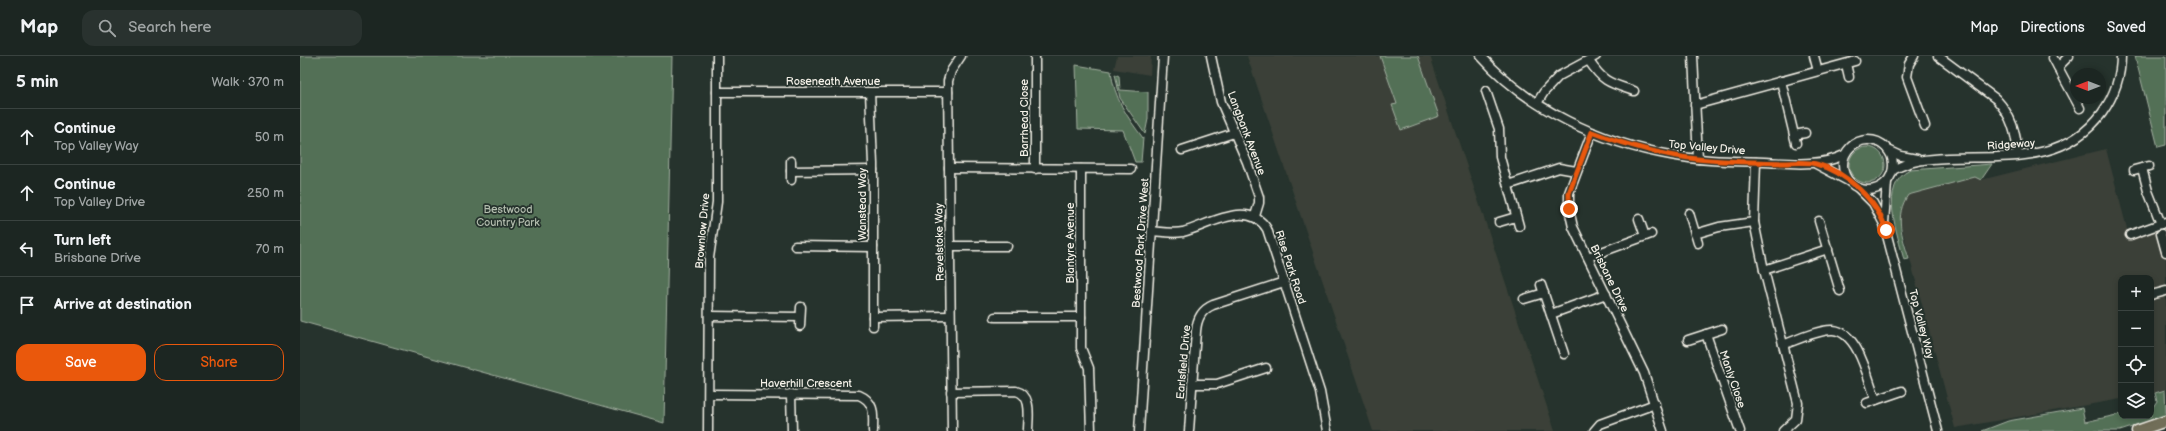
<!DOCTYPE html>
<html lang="en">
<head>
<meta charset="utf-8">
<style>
	body { margin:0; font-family:"Balsamiq Sans",sans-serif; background:#29322f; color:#f1f3f6 }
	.controls { position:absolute; right:12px; bottom:12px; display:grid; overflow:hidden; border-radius:8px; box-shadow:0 2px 6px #0003 }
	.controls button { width:36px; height:36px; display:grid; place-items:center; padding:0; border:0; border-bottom:1px solid #3a4340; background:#1c2622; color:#f1f3f6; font:20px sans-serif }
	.compass { position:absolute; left:1770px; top:12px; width:36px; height:36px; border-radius:50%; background:#1c2622; box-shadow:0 2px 6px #0003; rotate:270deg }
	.stop { position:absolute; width:12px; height:12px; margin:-9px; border:3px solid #ea580c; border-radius:50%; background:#fff }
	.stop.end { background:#ea580c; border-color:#fff; box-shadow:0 1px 4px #0008 }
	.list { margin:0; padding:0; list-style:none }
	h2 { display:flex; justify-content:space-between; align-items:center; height:52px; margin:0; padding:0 16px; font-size:17px }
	h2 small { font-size:13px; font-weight:400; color:#a0a5a5 }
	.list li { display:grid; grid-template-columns:26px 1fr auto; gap:12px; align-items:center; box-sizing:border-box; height:56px; padding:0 16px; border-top:1px solid #3a4340 }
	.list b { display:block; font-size:15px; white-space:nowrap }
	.list p { margin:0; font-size:13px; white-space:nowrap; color:#a0a5a5 }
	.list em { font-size:13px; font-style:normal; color:#a0a5a5 }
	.actions { display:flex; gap:8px; padding:12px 16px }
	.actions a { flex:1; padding:9px 0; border:1px solid #ea580c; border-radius:12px; text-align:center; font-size:14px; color:#ea580c }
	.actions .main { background:#ea580c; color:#fff }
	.icon { flex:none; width:22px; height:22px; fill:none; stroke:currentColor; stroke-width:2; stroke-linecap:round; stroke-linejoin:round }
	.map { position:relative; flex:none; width:1866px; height:375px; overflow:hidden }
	header { display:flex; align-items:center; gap:24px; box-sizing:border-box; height:56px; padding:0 20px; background:#1c2622; border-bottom:1px solid #3a4340 }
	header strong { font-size:19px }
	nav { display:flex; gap:22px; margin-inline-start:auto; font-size:14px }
	.search { width:280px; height:36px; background:#29322f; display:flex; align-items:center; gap:10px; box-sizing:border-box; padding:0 14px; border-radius:12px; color:#a0a5a5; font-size:15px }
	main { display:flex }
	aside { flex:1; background:#1c2622 }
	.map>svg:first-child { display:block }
</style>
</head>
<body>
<header>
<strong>Map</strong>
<div class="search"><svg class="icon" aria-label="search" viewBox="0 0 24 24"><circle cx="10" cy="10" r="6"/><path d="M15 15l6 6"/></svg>Search here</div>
<nav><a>Map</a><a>Directions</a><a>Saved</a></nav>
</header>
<main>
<aside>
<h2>5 min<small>Walk · 370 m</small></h2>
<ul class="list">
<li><svg class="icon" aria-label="ahead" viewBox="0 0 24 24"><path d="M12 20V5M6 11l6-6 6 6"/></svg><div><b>Continue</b><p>Top Valley Way</p></div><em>50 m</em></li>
<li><svg class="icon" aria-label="ahead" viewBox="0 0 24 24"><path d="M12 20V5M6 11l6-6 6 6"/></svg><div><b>Continue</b><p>Top Valley Drive</p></div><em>250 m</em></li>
<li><svg class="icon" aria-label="left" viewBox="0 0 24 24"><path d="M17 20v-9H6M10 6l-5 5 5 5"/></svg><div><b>Turn left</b><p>Brisbane Drive</p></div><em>70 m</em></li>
<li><svg class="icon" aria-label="arrive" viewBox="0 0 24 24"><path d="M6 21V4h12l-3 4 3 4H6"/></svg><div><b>Arrive at destination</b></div></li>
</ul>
<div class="actions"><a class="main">Save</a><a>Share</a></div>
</aside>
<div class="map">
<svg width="1866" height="375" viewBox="0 0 1866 375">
	<rect width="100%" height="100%" fill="#26332d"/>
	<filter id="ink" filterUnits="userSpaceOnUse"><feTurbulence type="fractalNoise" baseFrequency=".025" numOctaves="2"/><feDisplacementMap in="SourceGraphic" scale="8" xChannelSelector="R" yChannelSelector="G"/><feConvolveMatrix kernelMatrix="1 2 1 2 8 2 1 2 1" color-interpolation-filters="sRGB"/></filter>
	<g filter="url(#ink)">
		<g fill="#3a4038">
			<polygon points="817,0 851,0 850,19 814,13"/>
			<polygon points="947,0 1130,0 1255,375 1073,375"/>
			<polygon points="1806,93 1830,184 1866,172 1866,333 1851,338 1851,222 1821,222 1821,343 1655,372 1599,162 1601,149 1608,139 1675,121 1681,124"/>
		</g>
		<g fill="#526f57" stroke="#a3b0a0">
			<polygon points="0,0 372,0 364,367 0,265"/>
			<polygon points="1080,0 1118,0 1139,60 1101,74 1092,49 1097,48"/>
			<polygon points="1835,0 1866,0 1866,89 1858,91"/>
			<path d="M776 9 811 15C814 42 827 61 843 82L841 106H835L823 74 778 73Z"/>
			<polygon points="815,18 819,20 820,34 848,36 848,63 845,78 820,42"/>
			<circle cx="1567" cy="109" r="18"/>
			<path d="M1692 108 1681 124 1675 121 1608 139C1594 160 1602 179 1609 203L1604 204C1598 179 1578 129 1610 114Z"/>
			<polygon points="1865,334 1866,360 1820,375 1682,375 1708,365 1782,352 1785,366 1821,358 1821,360 1851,360 1851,354 1857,345 1855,337"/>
		</g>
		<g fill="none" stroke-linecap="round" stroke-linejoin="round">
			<g stroke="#f4f1e8" stroke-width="11">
				<g id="minor">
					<polyline points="911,0 921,46 947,106 959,141 959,147 955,160"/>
					<path d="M1181 0C1228 53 1301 87 1371 99 1401 105 1433 105 1464 106 1491 107 1519 111 1544 99"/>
					<polyline points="1393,0 1398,103"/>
					<polyline points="1514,0 1518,15"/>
					<polyline points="1614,0 1609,8 1607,21 1625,70"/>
					<path d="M1638 0 1696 43C1712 60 1716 77 1718 99"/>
					<polyline points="735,1 735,113"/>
					<polyline points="1753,2 1780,52"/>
					<path d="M1289 5C1304 27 1310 27 1334 35"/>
					<polyline points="1546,8 1549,21"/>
					<polyline points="1758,11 1769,0"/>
					<polyline points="1481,25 1496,87"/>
					<polyline points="1186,35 1199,73 1200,101 1219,170"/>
					<polyline points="417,36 648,36"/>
					<polyline points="570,36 573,108 573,261 650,260"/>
					<polyline points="1237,47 1244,36 1259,20 1296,0"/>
					<polyline points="1395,49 1555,5"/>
					<polyline points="1292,76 1269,137 1269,153 1273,171 1344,317 1363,375"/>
					<polyline points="1494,79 1505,77"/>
					<circle cx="1568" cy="109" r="25"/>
					<polyline points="882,94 934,77"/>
					<polyline points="1588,94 1601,100 1617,103"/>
					<polyline points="1456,106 1454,166 1464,214 1498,347 1496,363 1483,375"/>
					<polyline points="1516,108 1548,125"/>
					<polyline points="649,112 831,113"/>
					<polyline points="1842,112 1848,135 1861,168"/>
					<polyline points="781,113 781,292 789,312 791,375"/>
					<path d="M1593 114C1611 104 1628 103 1648 102 1704 100 1765 108 1802 57 1814 40 1821 21 1821 0"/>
					<polyline points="1834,114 1849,110"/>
					<polyline points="491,115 573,114"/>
					<polyline points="491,124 491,105"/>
					<polyline points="1208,129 1259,112 1276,115"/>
					<polyline points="1558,132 1573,147 1584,168 1638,375"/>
					<polyline points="1389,157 1398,187"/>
					<polyline points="1339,163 1345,180"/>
					<polyline points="1519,165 1540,235"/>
					<polyline points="1199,166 1216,161"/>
					<polyline points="1584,167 1587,126"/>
					<path d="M852 175C862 176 873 178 883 176 909 169 948 143 967 173L1020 336 1027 375"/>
					<polyline points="1395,178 1419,171 1454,166"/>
					<polyline points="1861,178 1866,196"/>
					<polyline points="1830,179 1866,166"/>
					<polyline points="495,190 573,191"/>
					<polyline points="650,190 707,190"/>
					<polyline points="1288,201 1351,178"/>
					<polyline points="1464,214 1528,193"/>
					<polyline points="1241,229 1264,298"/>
					<polyline points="1851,239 1866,235"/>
					<polyline points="1224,243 1244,237"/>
					<polyline points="1251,258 1306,238"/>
					<polyline points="410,260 500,261"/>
					<polyline points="573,261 573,270"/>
					<polyline points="695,261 781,261"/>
					<polyline points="500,270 501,251"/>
					<polyline points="1406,278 1440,375"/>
					<polyline points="1388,284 1422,273"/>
					<path d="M1483 289C1496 284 1520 273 1533 274 1559 276 1568 324 1576 344"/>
					<polyline points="892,328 917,328 966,312"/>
					<path d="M651 336 716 335C733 339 728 362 728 375"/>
					<path d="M410 338 559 339C576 346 573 360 573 375"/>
					<polyline points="491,338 492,375"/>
					<polyline points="1567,347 1602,335"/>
					<polyline points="408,375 409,202 417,146 417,0"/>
					<polyline points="652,375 648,25 651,15 661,0"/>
					<polyline points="839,375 863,0"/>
					<path d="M889 375 896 275C897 263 901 254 913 249L984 226"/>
					<polyline points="1294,375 1300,368 1355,348"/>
				</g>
			</g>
			<g stroke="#f4f1e8" stroke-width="13">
				<polyline id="major" points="1837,375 1866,365"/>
			</g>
			<use href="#minor" stroke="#26332d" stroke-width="8"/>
			<use href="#major" stroke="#716e59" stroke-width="10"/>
		</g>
	</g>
	<g fill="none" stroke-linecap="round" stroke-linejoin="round" filter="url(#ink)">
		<path stroke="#ea580c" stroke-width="5" d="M1269 153V137L1292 76C1326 89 1360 99 1397 103 1425 106 1454 106 1482 107 1493 107 1506 105 1516 108 1545 115 1578 145 1586 174"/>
	</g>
	<g text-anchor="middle" stroke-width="3.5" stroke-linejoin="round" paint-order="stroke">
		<g font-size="11" fill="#f4f1e8" stroke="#26332d">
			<text x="533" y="29">Roseneath Avenue</text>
			<text transform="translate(724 62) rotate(-90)" y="4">Barrhead Close</text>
			<text transform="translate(947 77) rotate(69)" y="4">Langbank Avenue</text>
			<text transform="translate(1711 88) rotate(-4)" y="4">Ridgeway</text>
			<text transform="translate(1407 91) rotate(5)" y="4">Top Valley Drive</text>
			<text transform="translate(562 148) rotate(-90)" y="4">Wanstead Way</text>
			<text transform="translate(402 175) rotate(-85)" y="4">Brownlow Drive</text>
			<text transform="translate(639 186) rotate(-91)" y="4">Revelstoke Way</text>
			<text transform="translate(770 187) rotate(-90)" y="4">Blantyre Avenue</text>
			<text transform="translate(840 187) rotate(-86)" y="4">Bestwood Park Drive West</text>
			<text transform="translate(991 211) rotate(72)" y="4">Rise Park Road</text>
			<text transform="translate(1310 222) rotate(64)" y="4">Brisbane Drive</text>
			<text transform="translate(1622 268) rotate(75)" y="4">Top Valley Way</text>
			<text transform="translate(883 306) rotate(-85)" y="4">Earlsfield Drive</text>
			<text transform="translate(1433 323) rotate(71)" y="4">Manly Close</text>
			<text x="506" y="331">Haverhill Crescent</text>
		</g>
		<g font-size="11" fill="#b3bdae" stroke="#26332d">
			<text x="208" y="157">Bestwood<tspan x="208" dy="13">Country Park</tspan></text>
		</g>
	</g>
</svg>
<div class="controls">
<button>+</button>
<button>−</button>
<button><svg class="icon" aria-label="locate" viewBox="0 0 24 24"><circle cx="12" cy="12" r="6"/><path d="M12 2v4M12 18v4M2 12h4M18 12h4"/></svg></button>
<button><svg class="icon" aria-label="layers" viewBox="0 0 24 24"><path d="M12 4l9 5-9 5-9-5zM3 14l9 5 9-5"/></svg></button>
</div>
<svg class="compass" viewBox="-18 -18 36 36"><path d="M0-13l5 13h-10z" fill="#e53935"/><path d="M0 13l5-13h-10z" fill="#a0a5a5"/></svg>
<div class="stop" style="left:1586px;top:174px"></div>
<div class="stop end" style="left:1269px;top:153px"></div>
</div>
</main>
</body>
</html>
